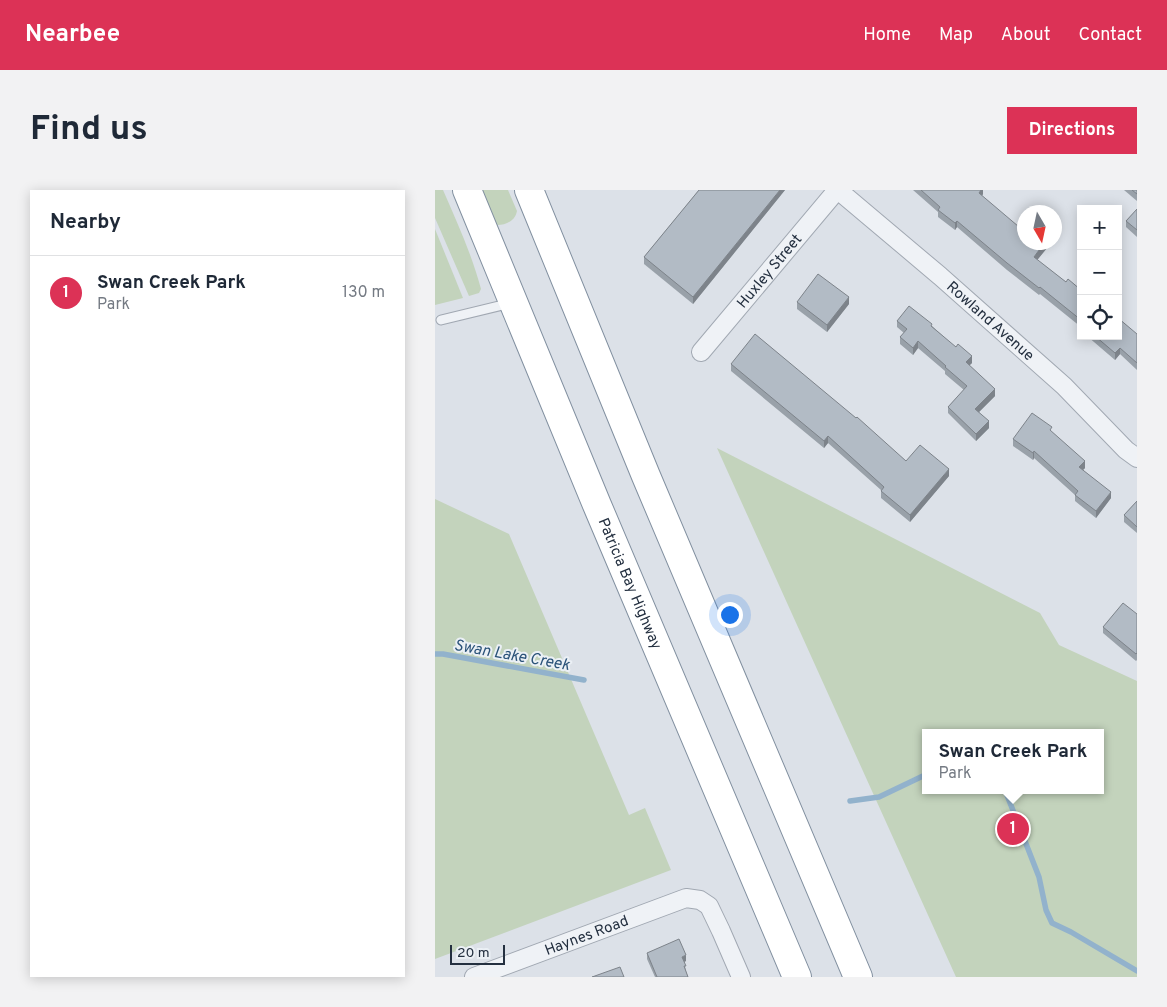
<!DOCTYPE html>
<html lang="en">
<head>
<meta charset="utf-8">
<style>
	body { margin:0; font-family:Overpass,sans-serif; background:#f2f2f3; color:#1f2937 }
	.controls { position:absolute; right:15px; top:15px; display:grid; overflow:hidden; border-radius:0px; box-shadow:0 2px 12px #0003 }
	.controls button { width:45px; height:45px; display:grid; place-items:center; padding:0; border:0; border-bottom:1px solid #e0e1e3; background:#fff; color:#1f2937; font:25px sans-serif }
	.compass { position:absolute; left:582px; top:15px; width:45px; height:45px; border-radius:50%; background:#fff; box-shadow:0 2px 12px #0003; rotate:171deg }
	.scale { position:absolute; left:15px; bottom:12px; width:55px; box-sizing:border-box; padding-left:5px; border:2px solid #243040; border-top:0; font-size:14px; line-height:18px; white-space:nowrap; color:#243040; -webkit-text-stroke:4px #ebf0f5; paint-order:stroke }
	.you { position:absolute; left:294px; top:424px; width:18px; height:18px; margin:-12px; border:4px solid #fff; border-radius:50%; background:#1a73e8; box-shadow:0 0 0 8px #1a73e833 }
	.badge { display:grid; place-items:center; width:32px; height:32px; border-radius:50%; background:#dc3256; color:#fff; font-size:16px; font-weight:700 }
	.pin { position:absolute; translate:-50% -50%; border:2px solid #fff; box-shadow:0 1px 5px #0006 }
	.popup { position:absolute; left:487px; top:539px; width:182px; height:65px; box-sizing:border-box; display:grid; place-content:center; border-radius:0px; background:#fff; filter:drop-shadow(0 1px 4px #0005); font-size:16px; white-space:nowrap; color:#747a83 }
	.popup b { font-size:19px; color:#1f2937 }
	.popup::after { content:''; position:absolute; left:50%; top:100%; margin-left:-10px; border:10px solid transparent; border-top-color:#fff }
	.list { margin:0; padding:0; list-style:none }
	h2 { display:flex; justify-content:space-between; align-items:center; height:65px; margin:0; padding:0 20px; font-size:21px }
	h2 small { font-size:16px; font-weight:400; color:#747a83 }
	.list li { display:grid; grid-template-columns:32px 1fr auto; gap:15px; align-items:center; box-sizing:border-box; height:75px; padding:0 20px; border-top:1px solid #e0e1e3 }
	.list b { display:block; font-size:19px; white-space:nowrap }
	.list p { margin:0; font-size:16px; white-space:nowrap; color:#747a83 }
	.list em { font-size:16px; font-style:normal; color:#747a83 }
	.icon { flex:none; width:28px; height:28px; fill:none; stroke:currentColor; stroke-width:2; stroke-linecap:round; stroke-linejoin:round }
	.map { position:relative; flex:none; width:702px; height:787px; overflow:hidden; border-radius:0px }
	header { display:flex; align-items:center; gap:30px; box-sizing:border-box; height:70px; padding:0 25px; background:#dc3256; color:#fff }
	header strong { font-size:24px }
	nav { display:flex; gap:28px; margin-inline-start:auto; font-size:18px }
	.intro { display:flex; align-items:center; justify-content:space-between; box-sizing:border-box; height:120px; padding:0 30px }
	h1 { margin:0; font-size:35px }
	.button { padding:12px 22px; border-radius:0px; background:#dc3256; color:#fff; font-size:18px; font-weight:700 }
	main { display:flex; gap:30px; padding:0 30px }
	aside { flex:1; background:#fff; border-radius:0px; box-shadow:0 2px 12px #0003 }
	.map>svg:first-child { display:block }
</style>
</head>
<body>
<header>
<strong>Nearbee</strong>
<nav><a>Home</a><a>Map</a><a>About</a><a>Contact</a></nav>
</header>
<div class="intro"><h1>Find us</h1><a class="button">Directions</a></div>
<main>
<aside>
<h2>Nearby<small></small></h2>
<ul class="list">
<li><span class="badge">1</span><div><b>Swan Creek Park</b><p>Park</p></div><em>130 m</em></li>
</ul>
</aside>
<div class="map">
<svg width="702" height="787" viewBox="0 0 702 787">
	<rect width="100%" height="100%" fill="#dce1e8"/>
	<g fill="#c3d3bc" fill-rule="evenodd">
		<path d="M0 0H8C22 32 37 65 46 99L44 103 34 106 0 28Z"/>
		<path d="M45 0H73L82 21C80 31 71 35 62 35L58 30Z"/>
		<polygon points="0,39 28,108 0,115"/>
		<path d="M282 258 605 423 624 455 702 491V787H521ZM490 543H666V600H490Z"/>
		<polygon points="0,309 74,344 194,625 210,618 236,680 0,769"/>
	</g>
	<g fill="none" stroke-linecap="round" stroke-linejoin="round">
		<g stroke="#92b2cc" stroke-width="5.5">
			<polyline points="0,464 8,464 149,490"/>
			<polyline points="570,600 604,687 611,720 617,733 636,742 702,781"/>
			<polyline points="415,611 444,607 490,585"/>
		</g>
		<g stroke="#a1a8b2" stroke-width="11">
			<polyline id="lane" points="6,130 76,113"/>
		</g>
		<g stroke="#a1a8b2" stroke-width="20">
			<g id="street">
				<path id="s1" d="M403 0 505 86 629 196 691 260 702 268"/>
				<path id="s2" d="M266 162 402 0"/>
				<path id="s3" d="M39 787 251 708 265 710 274 716 286 741 306 787"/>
			</g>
		</g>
		<g stroke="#8290a0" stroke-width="30">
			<g id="highway">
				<path id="s4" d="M32 0 162 315 362 787"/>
				<polyline points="94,0 211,286 423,787"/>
			</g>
		</g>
		<use href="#lane" stroke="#eff2f6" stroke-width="9"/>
		<use href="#street" stroke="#eff2f6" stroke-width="18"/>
		<use href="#highway" stroke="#fff" stroke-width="28"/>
	</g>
	<g fill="#99a1a9">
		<polygon points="264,0 350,0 258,114 209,74 209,67"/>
		<polygon points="478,0 548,0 548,4 547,6 590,52 612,52 612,58 602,70 631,92 646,100 646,137 605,104 604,105 572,80 522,37 520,40 503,27 503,22"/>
		<polygon points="689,0 702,0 702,11"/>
		<polygon points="702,19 702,47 691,37 691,31"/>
		<polygon points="362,112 414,114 392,142 362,119"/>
		<polygon points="462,131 497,136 537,173 534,175 560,206 544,222 554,238 541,251 513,223 513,217 529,200 510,184 510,181 483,158 478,165 465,154 465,147 469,143 462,137"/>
		<polygon points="702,144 702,180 685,164 680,170 652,146 683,146"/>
		<polygon points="296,174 471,271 514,286 475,332 446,308 446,300 393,253 389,258 296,181"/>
		<polygon points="617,242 650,278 648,280 676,308 661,328 640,311 640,305 599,268 598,270 578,256 578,249"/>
		<polygon points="702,311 702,343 689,332 689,325"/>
		<polygon points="702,424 702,470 701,471 668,443 668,437"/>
		<polygon points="212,763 251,771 249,772 251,781 253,787 220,787 212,769"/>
	</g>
	<g fill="#7d838a">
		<polygon points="345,0 350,0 258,114 258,107"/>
		<polygon points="546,0 548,0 548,4 544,10 544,3"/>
		<polygon points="522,31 522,37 520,40 520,33"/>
		<polygon points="610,52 612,52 612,58 599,74 599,67"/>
		<polygon points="414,107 414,114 392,142 392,135"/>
		<polygon points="483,151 483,158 478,165 478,158"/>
		<polygon points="685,158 685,164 680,170 680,163"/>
		<polygon points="537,166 537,173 531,179 531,172"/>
		<polygon points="560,199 560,206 540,226 540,219"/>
		<polygon points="554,231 554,238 541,251 541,244"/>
		<polygon points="393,246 393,253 389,258 389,251"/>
		<polygon points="599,261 599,268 598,270 598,263"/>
		<polygon points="650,271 650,278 644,284 644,277"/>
		<polygon points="514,279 514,286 475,332 475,325"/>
		<polygon points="676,302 676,308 661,328 661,321"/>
		<polygon points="251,765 251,771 247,773 247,767"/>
	</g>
	<g fill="#b2bbc5" stroke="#7d838a">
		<polygon points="264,0 345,0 258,107 209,67"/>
		<polygon points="486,0 546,0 544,3 590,42 590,52 610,52 599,67 631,92 633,89 646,100 646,130 605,97 604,98 572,73 522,31 520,33 503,20 505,17"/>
		<polygon points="697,0 702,0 702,4"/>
		<polygon points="702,19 702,40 691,31"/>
		<polygon points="383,84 414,107 392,135 362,112"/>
		<polygon points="474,116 497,134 496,136 521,157 523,154 537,166 531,172 560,199 540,219 554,231 541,244 513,217 532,196 510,177 511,176 483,151 478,158 465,147 472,139 462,131"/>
		<polygon points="683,128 702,144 702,173 685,158 680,163 660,146 683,146"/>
		<polygon points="320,144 421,228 422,227 471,271 485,255 514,279 475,325 446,301 449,297 393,246 389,251 296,174"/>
		<polygon points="597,223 617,237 615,240 650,271 644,277 676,302 661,321 640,305 643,301 599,261 598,263 578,249"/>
		<polygon points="702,311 702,337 689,325"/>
		<polygon points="688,413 702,424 702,463 701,464 668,437"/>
		<polygon points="244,749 251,765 247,767 251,776 249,776 253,787 222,787 212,763"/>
		<polygon points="185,777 189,787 157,787"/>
	</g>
	<g text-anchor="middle" stroke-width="4" stroke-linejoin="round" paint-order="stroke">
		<g font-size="15" fill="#243040" stroke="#ebf0f5">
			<text dy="5" stroke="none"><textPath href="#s2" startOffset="106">Huxley Street</textPath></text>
			<text dy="5" stroke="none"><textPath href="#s1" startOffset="201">Rowland Avenue</textPath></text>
			<text dy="5" stroke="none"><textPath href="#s4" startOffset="426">Patricia Bay Highway</textPath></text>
			<text dy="5" stroke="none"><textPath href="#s3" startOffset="120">Haynes Road</textPath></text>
		</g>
		<g font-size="16" font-style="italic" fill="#2a5278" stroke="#ebf0f5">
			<text transform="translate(77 464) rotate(10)" y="6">Swan Lake Creek</text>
		</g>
	</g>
</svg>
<div class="controls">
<button>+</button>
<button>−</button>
<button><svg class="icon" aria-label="locate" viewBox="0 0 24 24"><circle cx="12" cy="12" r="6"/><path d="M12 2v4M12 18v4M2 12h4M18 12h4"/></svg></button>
</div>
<svg class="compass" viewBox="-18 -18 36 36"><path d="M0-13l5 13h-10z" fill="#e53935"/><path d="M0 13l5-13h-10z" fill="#747a83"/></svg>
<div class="scale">20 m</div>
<div class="you"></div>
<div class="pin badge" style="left:578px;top:639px">1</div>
<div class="popup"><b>Swan Creek Park</b>Park</div>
</div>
</main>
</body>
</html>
